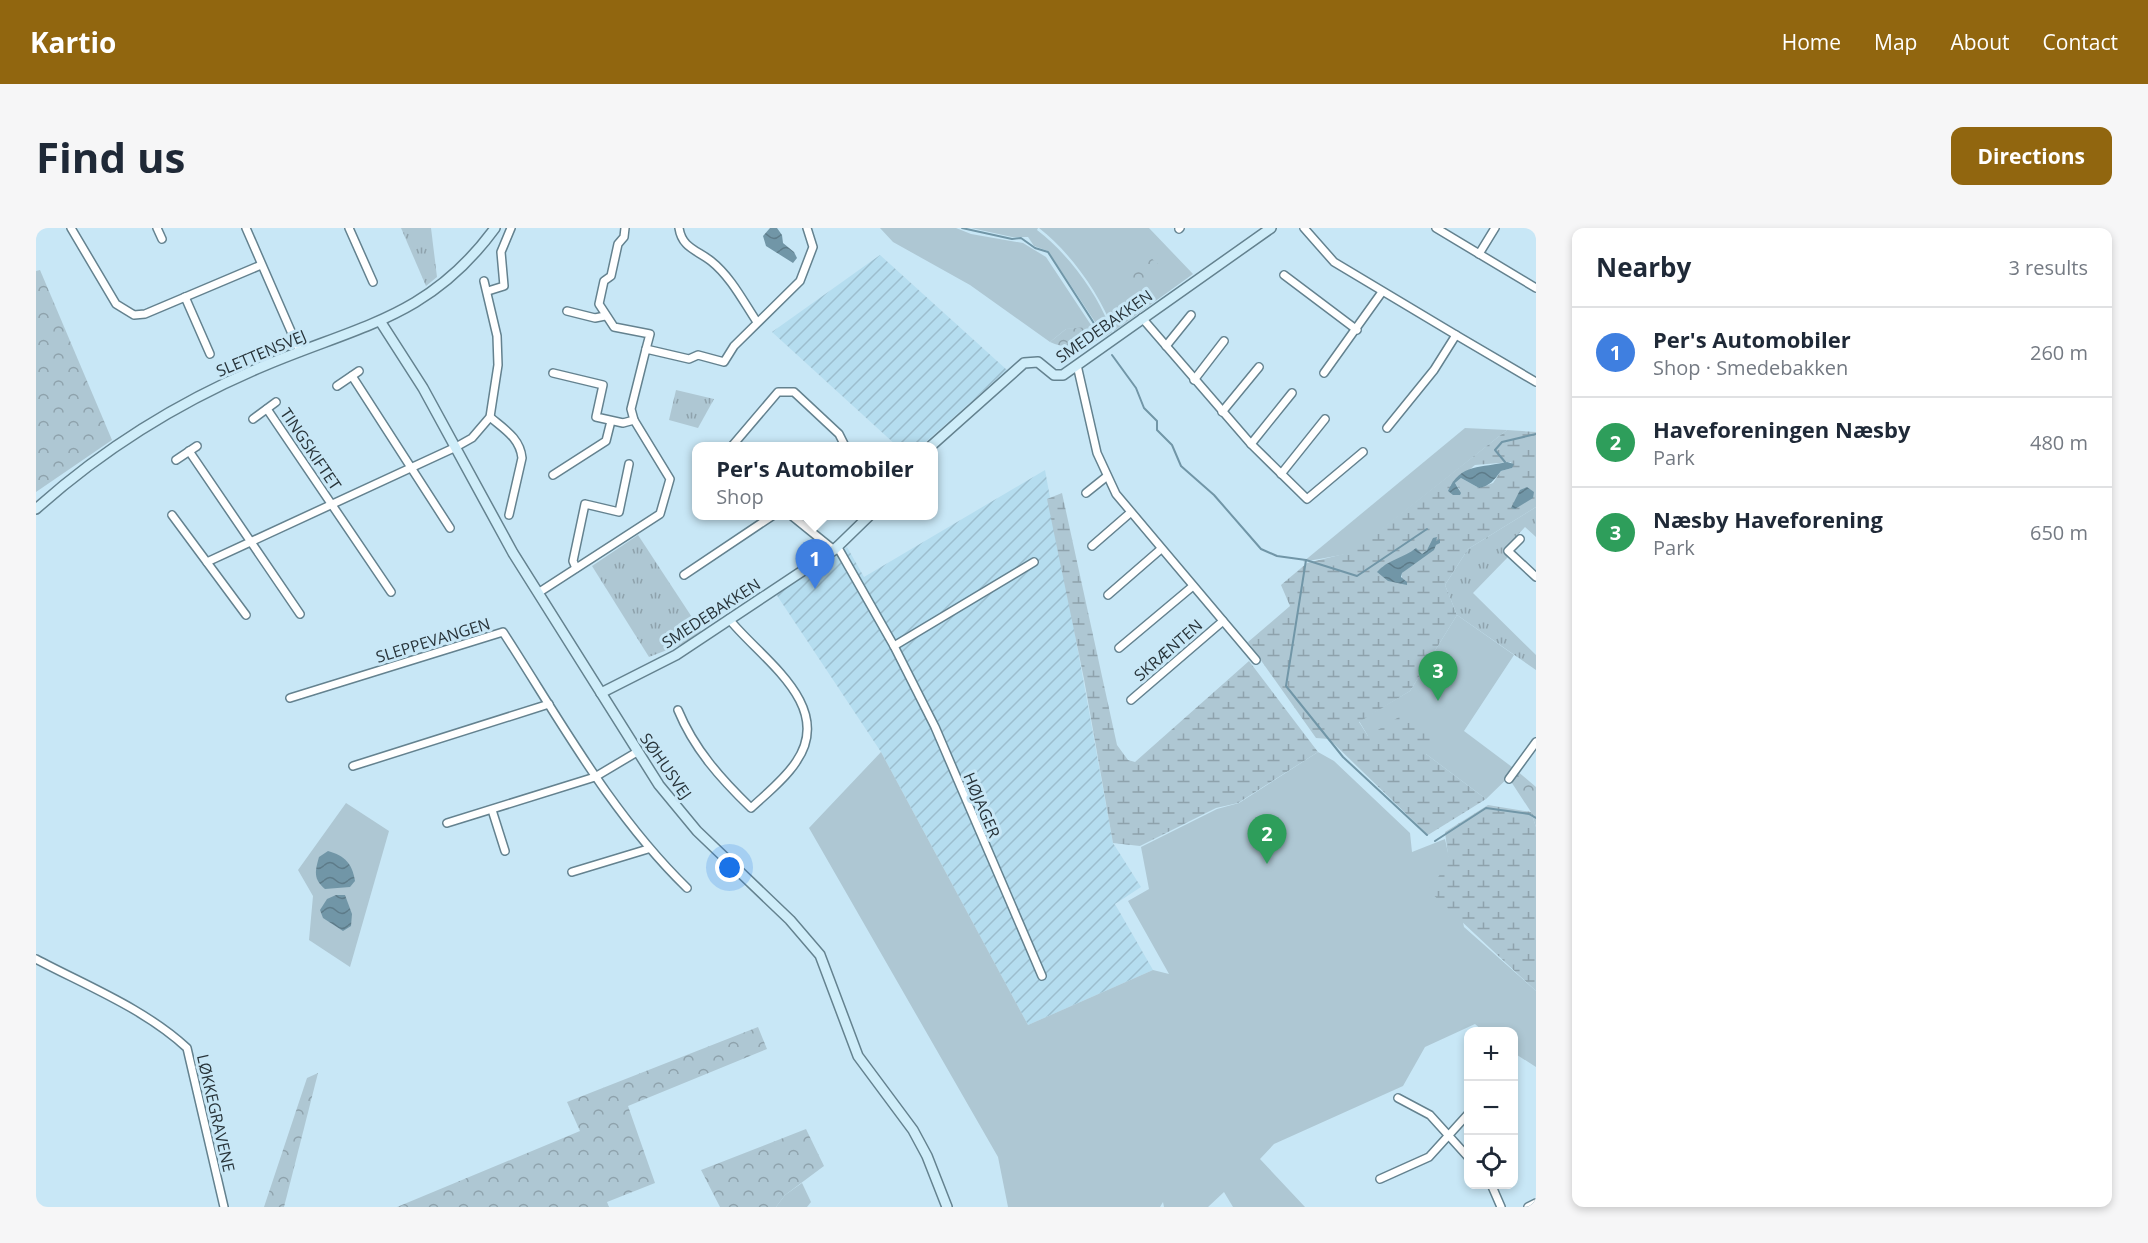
<!DOCTYPE html>
<html lang="en">
<head>
<meta charset="utf-8">
<style>
	body { margin:0; font-family:"Open Sans",sans-serif; background:#f6f6f7; color:#1f2937 }
	.controls { position:absolute; right:18px; bottom:18px; display:grid; overflow:hidden; border-radius:12px; box-shadow:0 3px 9px #0003 }
	.controls button { width:54px; height:54px; display:grid; place-items:center; padding:0; border:0; border-bottom:2px solid #e0e1e3; background:#fff; color:#1f2937; font:30px sans-serif }
	.you { position:absolute; left:694px; top:640px; width:21px; height:21px; margin:-15px; border:4px solid #fff; border-radius:50%; background:#1a73e8; box-shadow:0 0 0 9px #1a73e833 }
	.badge { display:grid; place-items:center; width:39px; height:39px; border-radius:50%; background:#91660f; color:#fff; font-size:20px; font-weight:700 }
	.pin { position:absolute; translate:-50% -50px; filter:drop-shadow(0 2px 3px #0008) }
	.pin::after { content:''; position:absolute; top:32px; width:21px; height:18px; background:inherit; clip-path:polygon(0 0,100% 0,50% 100%) }
	.popup { position:absolute; left:656px; top:214px; width:246px; height:78px; box-sizing:border-box; display:grid; place-content:center; border-radius:12px; background:#fff; filter:drop-shadow(0 2px 4px #0005); font-size:20px; white-space:nowrap; color:#747a83 }
	.popup b { font-size:22px; color:#1f2937 }
	.popup::after { content:''; position:absolute; left:50%; top:100%; margin-left:-12px; border:12px solid transparent; border-top-color:#fff }
	.list { margin:0; padding:0; list-style:none }
	h2 { display:flex; justify-content:space-between; align-items:center; height:78px; margin:0; padding:0 24px; font-size:26px }
	h2 small { font-size:20px; font-weight:400; color:#747a83 }
	.list li { display:grid; grid-template-columns:39px 1fr auto; gap:18px; align-items:center; box-sizing:border-box; height:90px; padding:0 24px; border-top:2px solid #e0e1e3 }
	.list b { display:block; font-size:22px; white-space:nowrap }
	.list p { margin:0; font-size:20px; white-space:nowrap; color:#747a83 }
	.list em { font-size:20px; font-style:normal; color:#747a83 }
	.icon { flex:none; width:33px; height:33px; fill:none; stroke:currentColor; stroke-width:2; stroke-linecap:round; stroke-linejoin:round }
	.map { position:relative; flex:none; width:1500px; height:979px; overflow:hidden; border-radius:12px }
	header { display:flex; align-items:center; gap:36px; box-sizing:border-box; height:84px; padding:0 30px; background:#91660f; color:#fff }
	header strong { font-size:28px }
	nav { display:flex; gap:33px; margin-inline-start:auto; font-size:21px }
	.intro { display:flex; align-items:center; justify-content:space-between; box-sizing:border-box; height:144px; padding:0 36px }
	h1 { margin:0; font-size:42px }
	.button { padding:15px 27px; border-radius:12px; background:#91660f; color:#fff; font-size:21px; font-weight:700 }
	main { display:flex; gap:36px; padding:0 36px }
	aside { flex:1; background:#fff; border-radius:12px; box-shadow:0 3px 9px #0003 }
	.map>svg:first-child { display:block }
</style>
</head>
<body>
<header>
<strong>Kartio</strong>
<nav><a>Home</a><a>Map</a><a>About</a><a>Contact</a></nav>
</header>
<div class="intro"><h1>Find us</h1><a class="button">Directions</a></div>
<main>
<div class="map">
<svg width="1500" height="979" viewBox="0 0 1500 979">
	<defs>
		<pattern id="industrial-furrows" width="10" height="10" patternUnits="userSpaceOnUse" patternTransform="scale(1.5)"><rect width="10" height="10" fill="#b5ddef"/><path d="M-1 1l2-2M0 10L10 0M9 11l2-2" fill="none" stroke="#9cbece"/></pattern>
		<pattern id="forest-crowns" width="20" height="18" patternUnits="userSpaceOnUse" patternTransform="scale(1.5)"><rect width="20" height="18" fill="#aec7d3"/><path d="M2 6a3 3 0 1 1 6 0M12 15a3 3 0 1 1 6 0" fill="none" stroke="#8ea2ac"/></pattern>
		<pattern id="wetland-marsh" width="20" height="14" patternUnits="userSpaceOnUse" patternTransform="scale(1.5)"><rect width="20" height="14" fill="#aec7d3"/><path d="M1 5h8M5 5V1M11 12h8M15 12V8" fill="none" stroke="#8ea2ac"/></pattern>
		<pattern id="park-tufts" width="24" height="20" patternUnits="userSpaceOnUse" patternTransform="scale(1.5)"><rect width="24" height="20" fill="#aec7d3"/><path d="M3 7l-1-3M5 7V3M7 7l1-3M15 17l-1-3M17 17v-4M19 17l1-3" fill="none" stroke="#8ea2ac"/></pattern>
		<pattern id="water-waves" width="16" height="10" patternUnits="userSpaceOnUse" patternTransform="scale(1.5)"><rect width="16" height="10" fill="#7196a7"/><path d="M0 5q4-4 8 0t8 0" fill="none" stroke="#5d7b89"/></pattern>
	</defs>
	<rect width="100%" height="100%" fill="#c8e7f6"/>
	<g fill="url(#industrial-furrows)">
		<polygon points="844,27 971,142 885,218 861,218 736,104"/>
		<polygon points="1009,242 1077,615 1105,659 1079,676 1117,742 992,797 845,524 740,366 811,319 828,349"/>
	</g>
	<g fill="#aec7d3">
		<polygon points="844,0 920,0 935,6 987,15 1010,29 1057,100 1030,101 1014,114 934,57 857,14"/>
		<path d="M935 0H1002L1001 2C1031 25 1059 62 1073 97L1063 100 1012 23 998 18 992 9H976Z"/>
		<path d="M1003 0H1113L1157 46 1078 103C1063 65 1035 25 1003 0Z"/>
		<polygon points="1429,200 1471,202 1316,325 1267,334"/>
		<polygon points="1421,387 1478,427 1428,503 1480,542 1450,571 1390,526 1332,508 1323,493 1374,463"/>
		<polygon points="845,524 992,797 1117,742 1133,746 1092,673 1113,661 1105,619 1181,581 1203,575 1282,524 1298,533 1374,605 1376,624 1409,611 1428,699 1500,763 1500,839 1478,825 1478,804 1447,803 1439,796 1389,819 1367,858 1238,916 1224,931 1269,979 1197,979 1188,964 1172,979 1128,979 1127,974 1124,979 972,979 962,929 773,600"/>
		<polygon points="310,575 353,603 314,739 273,712 277,668 262,642"/>
		<polygon points="766,955 775,974 771,979 740,979 749,967"/>
	</g>
	<g fill="url(#forest-crowns)">
		<polygon points="1113,28 1126,40 1126,50 1105,64 1093,57 1092,47 1098,32"/>
		<polygon points="4,42 76,212 0,264 0,43"/>
		<path d="M1073 97 1076 104C1059 116 1034 124 1014 114L1030 101Z"/>
		<polygon points="1480,542 1500,559 1500,599 1495,584 1474,552"/>
		<polygon points="722,799 731,821 592,878 619,955 571,974 573,979 361,979 544,903 531,874"/>
		<polygon points="282,845 248,979 228,979 271,850"/>
		<polygon points="770,901 788,938 749,967 740,979 684,979 665,942"/>
	</g>
	<g fill="url(#wetland-marsh)" fill-rule="evenodd">
		<path d="M1471 202 1500 204V279L1432 321 1409 357 1421 387 1374 463 1323 494 1332 508 1371 484 1403 509 1390 526 1450 571 1392 607 1293 511 1280 510 1212 414 1254 378 1245 357 1271 335 1316 324ZM1475 234 1476 240 1465 243 1457 255 1443 260 1425 250 1419 255 1424 262 1414 258 1439 237ZM1404 311 1402 315 1366 345V352L1346 339 1386 326Z"/>
		<polygon points="1026,265 1081,517 1092,532 1099,534 1213,433 1282,524 1202,575 1180,580 1104,618 1077,615 1048,451 1011,271"/>
		<polygon points="1452,577 1495,584 1500,599 1500,763 1392,662 1413,635 1409,604"/>
	</g>
	<g fill="url(#park-tufts)">
		<polygon points="365,0 395,0 401,49 390,58"/>
		<polygon points="640,162 678,171 662,200 633,192"/>
		<polygon points="1500,279 1500,309 1489,299 1467,323 1472,329 1437,365 1500,427 1500,442 1421,387 1409,357 1432,321"/>
		<polygon points="602,307 665,403 649,415 613,429 556,338"/>
	</g>
	<g fill="url(#water-waves)">
		<polygon points="734,0 741,0 746,7 747,15 758,24 761,30 757,35 730,18 727,8"/>
		<path d="M1471 234 1478 236 1476 240 1465 243C1458 252 1454 258 1443 260L1425 250 1419 255 1425 265 1424 267H1417L1412 263C1424 235 1446 240 1471 234Z"/>
		<polygon points="1491,259 1498,264 1497,270 1479,281 1475,280 1484,262"/>
		<path d="M1401 309 1400 313 1404 311V315L1400 317 1398 322 1366 345 1365 349 1371 354V357L1352 353 1341 344C1351 332 1368 330 1380 320L1386 326 1391 322 1397 310Z"/>
		<path d="M292 623C309 628 316 635 319 653L314 659 289 661C277 651 279 643 283 629Z"/>
		<polygon points="300,667 309,667 316,686 315,698 307,703 287,690 284,682 291,671"/>
	</g>
	<g fill="none" stroke-linecap="round" stroke-linejoin="round">
		<g stroke="#7196a7" stroke-width="2">
			<polyline points="926,0 976,11 985,10 999,20 1012,24 1061,100"/>
			<polyline points="1076,127 1100,160 1108,180 1121,193 1121,202 1136,217 1145,238 1178,267 1225,321 1241,328 1270,332 1250,458 1307,529 1391,607"/>
			<polyline points="1469,234 1459,222 1466,214 1500,206"/>
			<polyline points="1270,332 1321,348 1391,301"/>
			<polyline points="1399,613 1450,580 1493,586 1500,590"/>
		</g>
		<g stroke="#64828f" stroke-width="10">
			<g id="street">
				<polyline points="35,0 80,76 98,87 109,86 225,37"/>
				<polyline points="121,0 126,11"/>
				<polyline points="210,0 264,124"/>
				<polyline points="313,0 337,54"/>
				<polyline points="589,0 588,9 582,16 575,48 568,53 563,76 578,99 614,106 610,121"/>
				<path d="M643 0C646 20 661 22 675 33 695 49 707 73 721 94"/>
				<polyline points="1268,0 1298,34 1420,107 1398,142 1351,200"/>
				<polyline points="1400,0 1500,60"/>
				<polyline points="1143,1 1144,0"/>
				<polyline points="1443,26 1459,0"/>
				<polyline points="1248,47 1321,102"/>
				<polyline points="452,63 468,58 465,24 475,0"/>
				<polyline points="149,69 174,126"/>
				<polyline points="531,83 559,90 569,88"/>
				<polyline points="1106,90 1215,216 1271,271 1327,224"/>
				<polyline points="1420,107 1500,154"/>
				<polyline points="1130,118 1155,87"/>
				<polyline points="1041,137 1061,225 1080,266 1220,432"/>
				<polyline points="517,145 567,157 560,189 587,195 598,192"/>
				<polyline points="1288,145 1346,64"/>
				<polyline points="316,148 414,300"/>
				<polyline points="1158,152 1188,113"/>
				<polyline points="301,158 323,143"/>
				<polyline points="231,181 355,364"/>
				<polyline points="1186,184 1223,139"/>
				<path d="M454 189C468 201 484 210 486 230L473 287"/>
				<polyline points="217,191 240,174"/>
				<polyline points="1215,216 1256,165"/>
				<polyline points="696,218 742,164 758,164 803,206 809,218"/>
				<polyline points="153,223 264,386"/>
				<polyline points="140,232 161,218"/>
				<polyline points="1245,246 1289,191"/>
				<polyline points="517,247 570,213 575,193"/>
				<polyline points="1050,265 1070,249"/>
				<polyline points="136,287 210,387"/>
				<polyline points="756,288 798,322"/>
				<polyline points="1484,311 1472,323 1500,349"/>
				<polyline points="801,318 858,418 899,499 1006,748"/>
				<polyline points="1056,318 1094,285"/>
				<polyline points="171,334 420,219 436,210 454,189 462,137 461,108 448,53"/>
				<polyline points="540,340 537,333 549,276 583,284 593,236"/>
				<polyline points="648,347 736,288"/>
				<polyline points="502,365 624,286 634,251 598,192 595,181 610,121 653,131 662,127 688,134 698,118 764,53 777,19 771,0"/>
				<polyline points="1072,367 1125,321"/>
				<polyline points="858,418 998,334"/>
				<polyline points="1083,420 1157,358"/>
				<path d="M254 470 467 404C524 492 575 586 651 660"/>
				<polyline points="1095,472 1187,393"/>
				<path d="M642 482C658 521 685 551 715 580 730 566 749 551 760 534 800 477 724 430 693 391"/>
				<polyline points="317,538 513,476"/>
				<polyline points="1473,551 1500,514"/>
				<polyline points="456,582 469,623"/>
				<polyline points="411,595 559,549 601,524"/>
				<polyline points="536,644 612,621"/>
				<path d="M0 731C51 758 109 781 151 820L188 979"/>
				<polyline points="1362,870 1394,887 1432,929"/>
				<polyline points="1344,951 1393,929 1432,886"/>
				<polyline points="1455,956 1465,979"/>
				<polyline points="1492,979 1500,975"/>
			</g>
		</g>
		<g stroke="#64828f" stroke-width="12">
			<g id="secondary">
				<polyline points="344,93 387,160 477,325 623,557 661,603 754,692 784,727 822,828 877,902 891,928 911,979"/>
				<polyline points="895,218 988,135 1002,134 1018,147 1027,147 1235,0"/>
				<path d="M0 281C68 220 146 172 230 137 325 97 394 89 459 0"/>
				<polyline points="565,465 640,427 798,322 833,288"/>
			</g>
		</g>
		<use href="#street" stroke="#fff" stroke-width="7"/>
		<use href="#secondary" stroke="#cfedf9" stroke-width="9"/>
	</g>
	<g text-anchor="middle" stroke-width="6" stroke-linejoin="round" paint-order="stroke">
		<g font-size="16" fill="#28343a" stroke="#c8e7f6">
			<text transform="translate(1068 98) rotate(-35)" y="6">SMEDEBAKKEN</text>
			<text transform="translate(225 125) rotate(-23)" y="6">SLETTENSVEJ</text>
			<text transform="translate(275 221) rotate(56)" y="6">TINGSKIFTET</text>
			<text transform="translate(675 385) rotate(-33)" y="6">SMEDEBAKKEN</text>
			<text transform="translate(397 412) rotate(-17)" y="6">SLEPPEVANGEN</text>
			<text transform="translate(1132 422) rotate(-41)" y="6">SKRÆNTEN</text>
			<text transform="translate(630 538) rotate(55)" y="6">SØHUSVEJ</text>
			<text transform="translate(946 577) rotate(67)" y="6">HØJAGER</text>
			<text transform="translate(180 885) rotate(77)" y="6">LØKKEGRAVENE</text>
		</g>
	</g>
</svg>
<div class="controls">
<button>+</button>
<button>−</button>
<button><svg class="icon" aria-label="locate" viewBox="0 0 24 24"><circle cx="12" cy="12" r="6"/><path d="M12 2v4M12 18v4M2 12h4M18 12h4"/></svg></button>
</div>
<div class="you"></div>
<div class="pin badge" style="left:779px;top:361px;background:#3f7fe0">1</div>
<div class="popup"><b>Per's Automobiler</b>Shop</div>
<div class="pin badge" style="left:1231px;top:636px;background:#2e9e5b">2</div>
<div class="pin badge" style="left:1402px;top:473px;background:#2e9e5b">3</div>
</div>
<aside>
<h2>Nearby<small>3 results</small></h2>
<ul class="list">
<li><span class="badge" style="background:#3f7fe0">1</span><div><b>Per's Automobiler</b><p>Shop · Smedebakken</p></div><em>260 m</em></li>
<li><span class="badge" style="background:#2e9e5b">2</span><div><b>Haveforeningen Næsby</b><p>Park</p></div><em>480 m</em></li>
<li><span class="badge" style="background:#2e9e5b">3</span><div><b>Næsby Haveforening</b><p>Park</p></div><em>650 m</em></li>
</ul>
</aside>
</main>
</body>
</html>
